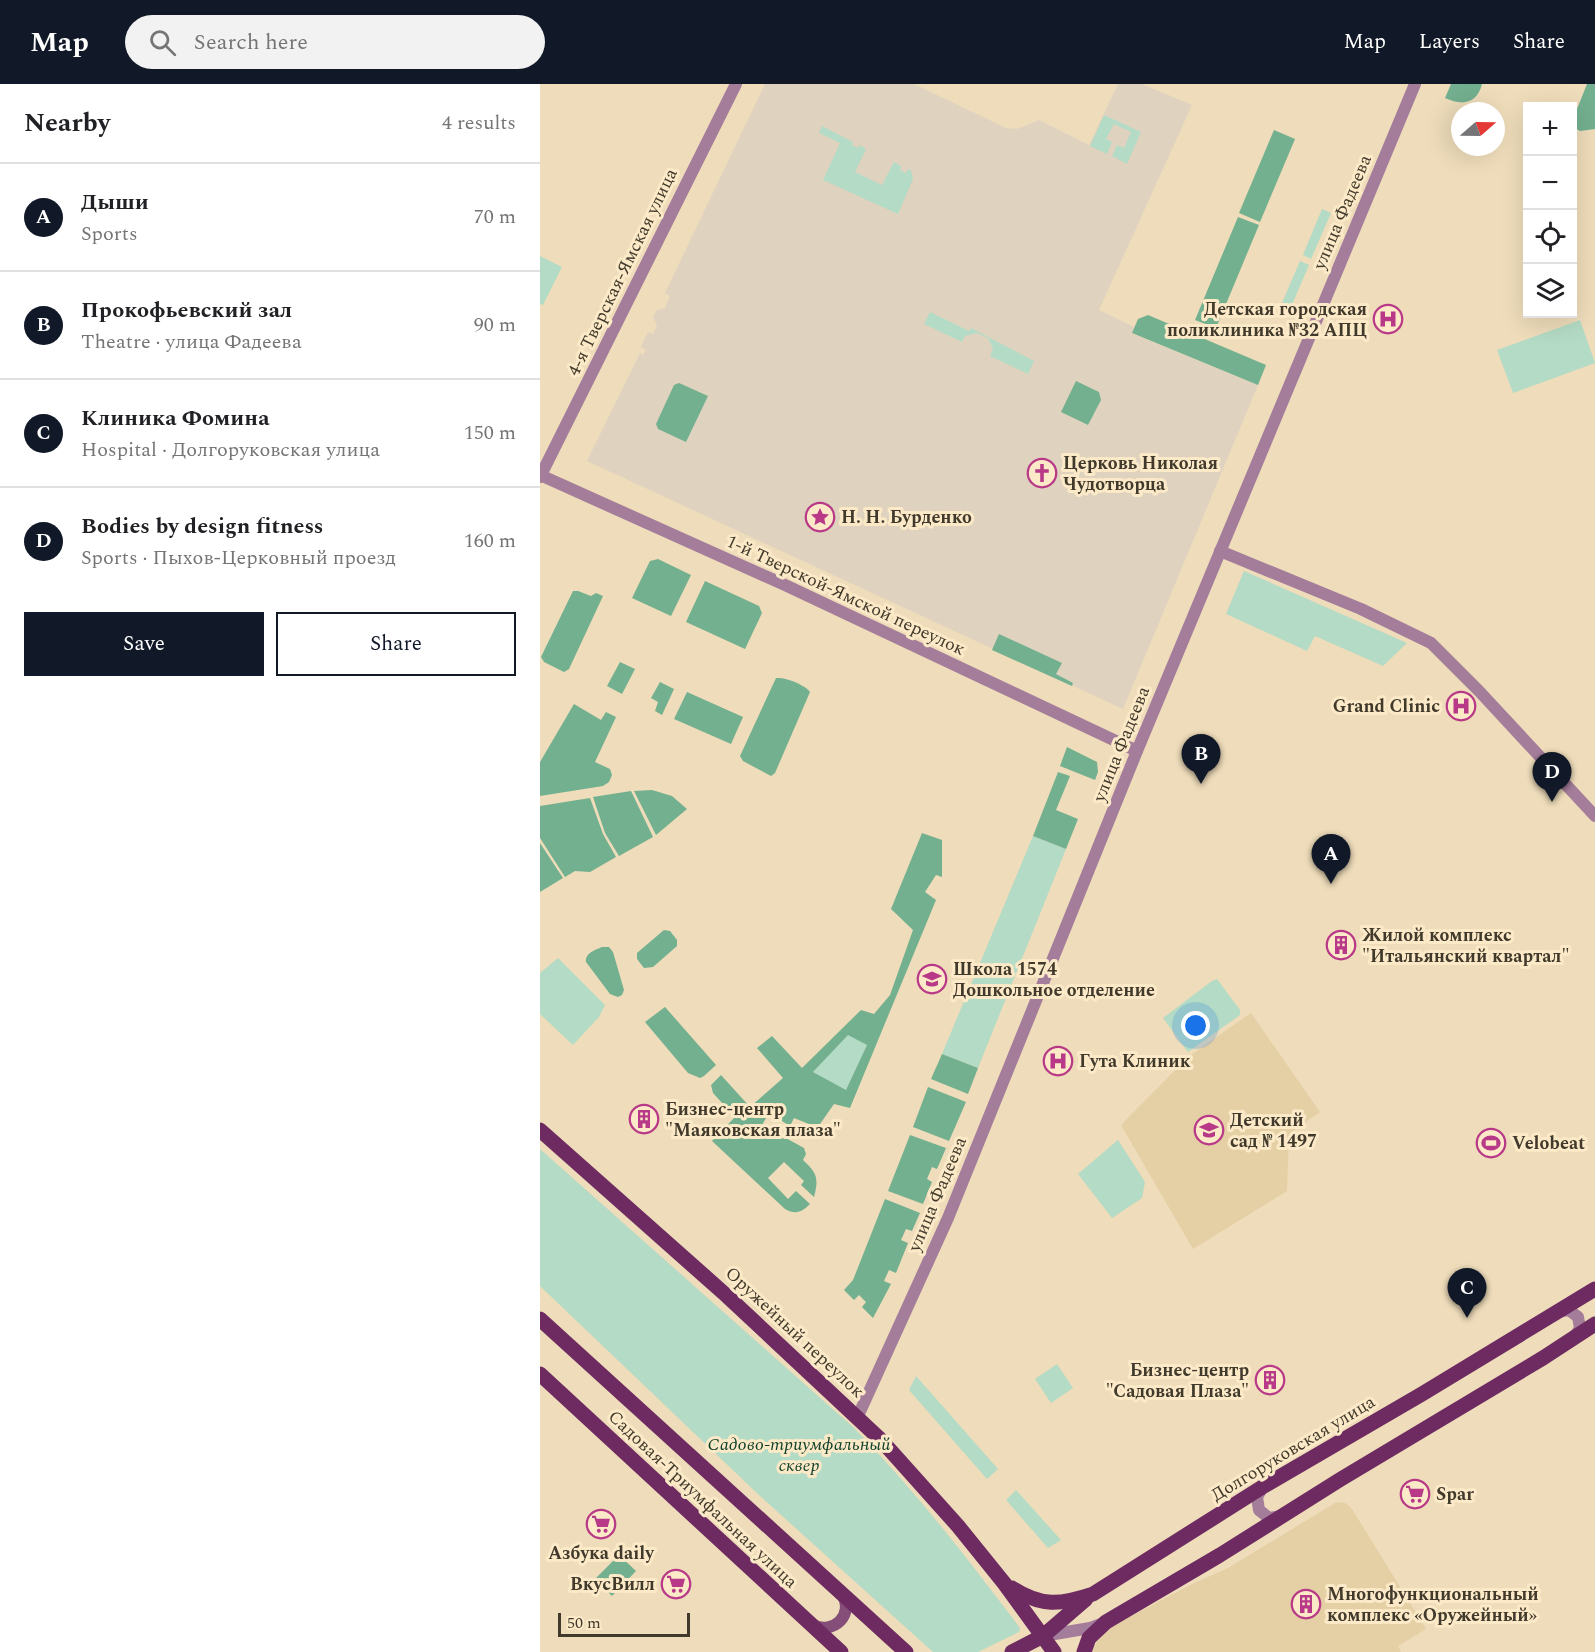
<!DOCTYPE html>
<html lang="en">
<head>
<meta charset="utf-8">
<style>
	body { margin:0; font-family:Spectral,serif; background:#f2f2f2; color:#202124 }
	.controls { position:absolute; right:18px; top:18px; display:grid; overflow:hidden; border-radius:0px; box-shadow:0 6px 24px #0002 }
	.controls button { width:54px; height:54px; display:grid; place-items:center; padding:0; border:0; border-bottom:2px solid #e0e0e0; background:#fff; color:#202124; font:30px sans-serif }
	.compass { position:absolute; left:911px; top:18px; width:54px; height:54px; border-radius:50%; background:#fff; box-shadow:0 6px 24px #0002; rotate:70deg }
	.scale { position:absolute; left:18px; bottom:15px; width:132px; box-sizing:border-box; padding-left:6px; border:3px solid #413a2c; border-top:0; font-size:16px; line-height:21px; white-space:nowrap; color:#413a2c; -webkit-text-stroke:4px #fbe9c7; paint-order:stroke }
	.you { position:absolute; left:656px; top:942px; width:21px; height:21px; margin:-15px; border:4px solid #fff; border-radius:50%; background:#1a73e8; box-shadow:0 0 0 9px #1a73e833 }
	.badge { display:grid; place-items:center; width:39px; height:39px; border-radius:50%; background:#111827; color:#fff; font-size:20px; font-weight:700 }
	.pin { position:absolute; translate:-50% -50px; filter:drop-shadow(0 2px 3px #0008) }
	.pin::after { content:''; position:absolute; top:32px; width:21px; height:18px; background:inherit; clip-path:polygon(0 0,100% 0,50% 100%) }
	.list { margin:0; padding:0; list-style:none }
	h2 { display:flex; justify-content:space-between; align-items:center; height:78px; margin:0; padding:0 24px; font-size:26px }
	h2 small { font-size:20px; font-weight:400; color:#757577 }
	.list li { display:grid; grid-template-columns:39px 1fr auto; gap:18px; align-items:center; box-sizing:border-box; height:108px; padding:0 24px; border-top:2px solid #e0e0e0 }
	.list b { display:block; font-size:22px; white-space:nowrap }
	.list p { margin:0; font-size:20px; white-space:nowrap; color:#757577 }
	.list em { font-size:20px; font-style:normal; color:#757577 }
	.actions { display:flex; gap:12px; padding:18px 24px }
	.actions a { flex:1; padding:14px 0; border:2px solid #111827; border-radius:0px; text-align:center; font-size:21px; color:#111827 }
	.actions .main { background:#111827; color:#fff }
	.icon { flex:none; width:33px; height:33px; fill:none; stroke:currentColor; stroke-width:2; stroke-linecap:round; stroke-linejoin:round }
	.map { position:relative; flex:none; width:1055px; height:1568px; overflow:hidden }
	header { display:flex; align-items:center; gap:36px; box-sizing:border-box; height:84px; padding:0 30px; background:#111827; color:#fff }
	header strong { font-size:28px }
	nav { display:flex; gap:33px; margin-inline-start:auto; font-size:21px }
	.search { width:420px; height:54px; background:#f2f2f2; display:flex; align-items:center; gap:15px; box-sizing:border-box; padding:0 21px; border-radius:33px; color:#757577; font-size:22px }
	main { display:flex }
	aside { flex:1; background:#fff }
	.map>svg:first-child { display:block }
</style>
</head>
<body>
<header>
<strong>Map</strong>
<div class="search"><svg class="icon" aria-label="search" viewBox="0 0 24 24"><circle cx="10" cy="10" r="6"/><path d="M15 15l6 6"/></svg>Search here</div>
<nav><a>Map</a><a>Layers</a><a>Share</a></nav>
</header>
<main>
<aside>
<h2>Nearby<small>4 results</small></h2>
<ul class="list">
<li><span class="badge">A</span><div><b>Дыши</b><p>Sports</p></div><em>70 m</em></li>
<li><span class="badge">B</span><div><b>Прокофьевский зал</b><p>Theatre · улица Фадеева</p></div><em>90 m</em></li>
<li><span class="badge">C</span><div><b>Клиника Фомина</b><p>Hospital · Долгоруковская улица</p></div><em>150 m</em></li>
<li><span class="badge">D</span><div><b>Bodies by design fitness</b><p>Sports · Пыхов-Церковный проезд</p></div><em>160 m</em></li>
</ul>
<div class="actions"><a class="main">Save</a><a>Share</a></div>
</aside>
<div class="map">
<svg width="1055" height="1568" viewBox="0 0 1055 1568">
	<rect width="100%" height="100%" fill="#eedcba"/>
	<g fill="#e5d0a6">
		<polygon points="711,929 780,1028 749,1050 747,1107 653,1165 581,1041 648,973"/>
		<polygon points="802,1418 807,1420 812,1425 886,1545 858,1562 861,1568 552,1568 557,1557 565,1548 575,1541 650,1501 688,1484 795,1419"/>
	</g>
	<polygon fill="#dfd3bf" points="225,0 374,0 466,44 477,45 499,36 549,61 578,0 602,0 652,21 559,226 594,243 593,250 718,301 583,625 47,377 100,269 103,271 106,266 101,263 108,248 113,250 117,242 113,233 117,226 125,224 130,212 125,209"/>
	<g fill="#b4dbc5">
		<polygon points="564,31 601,48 587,80 572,72 577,61 584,64 591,48 574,40 566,55 572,58 567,70 550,62"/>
		<polygon points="282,42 313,58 312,61 318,64 320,61 326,65 315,88 342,101 354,78 361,82 360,86 366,89 368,85 371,86 373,95 358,130 283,96 300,59 279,49"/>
		<polygon points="782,125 791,129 771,175 763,171"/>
		<polygon points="0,172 22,183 3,221 0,220"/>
		<polygon points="760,177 769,181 748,230 739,226"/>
		<polygon points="390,228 429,247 431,244 494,277 488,290 450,272 453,265 448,254 437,249 425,252 422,258 384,240"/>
		<polygon points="1040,236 1055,279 973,309 957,266"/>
		<polygon points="704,487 867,559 843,582 775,552 767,567 686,530"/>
		<polygon points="493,752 526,765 438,984 402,970"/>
		<polygon points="18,874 65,921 59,933 33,961 0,930 0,889"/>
		<polygon points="677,895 700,926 700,931 648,968 623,934 672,897"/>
		<polygon points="308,950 327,961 306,1007 273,988"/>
		<polygon points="578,1056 605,1098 602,1114 572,1134 538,1090"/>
		<path d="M0 1065 313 1343C374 1405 428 1475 480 1544L479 1548 438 1568H393L220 1412 0 1202Z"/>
		<polygon points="517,1280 533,1304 511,1319 495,1295"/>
		<polygon points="376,1292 458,1385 447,1395 369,1306"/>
		<polygon points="476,1406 521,1456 508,1464 466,1416"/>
	</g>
	<g fill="#73b08f" fill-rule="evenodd">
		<path d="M911 0H942C937 20 922 22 905 14Z"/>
		<polygon points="1047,0 1055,0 1055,45 1040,47 1033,43 1033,35"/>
		<polygon points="734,46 755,55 720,138 699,129"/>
		<polygon points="698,133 719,141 676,244 655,236"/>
		<polygon points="608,231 726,281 718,301 592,249 598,235"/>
		<polygon points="536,297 559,308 561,316 548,341 521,328"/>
		<polygon points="139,299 168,312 146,358 118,345 116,340 134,301"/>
		<polygon points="118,475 151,491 131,532 92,514 110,477"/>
		<polygon points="165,497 219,522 222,529 205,565 146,538"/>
		<polygon points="33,507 38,507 51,512 56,509 63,512 29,585 24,588 4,578 1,573"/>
		<polygon points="459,550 522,579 516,590 533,599 532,602 452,566"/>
		<polygon points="80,578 95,585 82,610 67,602"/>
		<path d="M236 594C246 593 265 601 270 608L235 689 231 692 203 677 200 672Z"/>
		<polygon points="120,598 134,605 122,631 115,627 118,618 111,614"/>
		<polygon points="147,608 203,633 191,660 134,635"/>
		<polygon points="34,620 61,636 66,628 76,633 55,678 70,685 72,691 69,698 63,702 0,712 0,678"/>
		<polygon points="527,663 557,678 558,688 555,696 520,682"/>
		<polygon points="518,688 530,692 516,726 538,735 526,765 493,752"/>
		<polygon points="112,706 132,712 147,725 116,751 94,707"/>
		<polygon points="91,707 113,753 79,772 65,749 53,713"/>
		<polygon points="50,714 63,750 76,773 50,788 35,787 25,793 0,754 0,722"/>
		<path d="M382 749 402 756V793L396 791 385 808 396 816 310 1024 294 1020 280 1040H269L254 1034 250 1042 229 1029 222 1041 264 1064 266 1070 263 1076C277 1089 279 1094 274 1113L261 1101 264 1097 244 1078 228 1094 248 1115 256 1107 270 1120C262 1128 256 1131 245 1125L172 1057 195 1033 173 1009 171 1001 181 991 210 1023 243 994 217 964 232 952 262 984 321 926 334 930 350 911 373 846 351 825ZM308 951 327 961 306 1006 273 988Z"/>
		<polygon points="0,759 23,794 0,808"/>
		<polygon points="124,846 130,847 137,856 137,862 113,883 104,884 97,875 97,869"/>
		<path d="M62 863H69L73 868 84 906 82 911 78 913 70 910 46 878C45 869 55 866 62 863Z"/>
		<polygon points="125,923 176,981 164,992 160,994 148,989 105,938"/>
		<polygon points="402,970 438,984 428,1010 391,995"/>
		<polygon points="388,1003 426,1018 409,1057 373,1043"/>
		<polygon points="370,1051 406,1064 397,1085 392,1083 387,1095 392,1098 383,1120 348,1107"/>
		<polygon points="345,1115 380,1129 372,1147 366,1145 361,1156 368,1159 356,1189 349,1186 344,1197 351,1200 333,1234 322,1223 326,1218 319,1211 314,1216 304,1206 313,1196"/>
		<polygon points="79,1471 96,1487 72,1512 55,1495"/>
	</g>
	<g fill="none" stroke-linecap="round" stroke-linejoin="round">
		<g stroke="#a47d9b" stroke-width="12">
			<polyline points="0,391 245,501 597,667"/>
			<polyline points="0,393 196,0"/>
			<polyline points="680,467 821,525 891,559 939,607 1055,732"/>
			<polyline points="1016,1228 1029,1226 1038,1233 1040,1244 1034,1254"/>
			<polyline points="723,1403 717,1413 719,1426 729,1434 742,1432"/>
			<polyline points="503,1552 550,1544 563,1539"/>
		</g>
		<polyline stroke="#a47d9b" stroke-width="12" points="318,1332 408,1134 597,667 875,0"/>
		<path stroke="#854e79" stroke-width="12" d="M273 1541C293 1551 315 1531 302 1510"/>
		<g stroke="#6e2b61" stroke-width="15">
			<polyline points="0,1046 187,1212 341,1356 418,1442 464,1499 514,1568"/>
			<polyline points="0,1235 366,1568"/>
			<polyline points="0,1290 301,1568"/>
			<path d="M472 1504C502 1523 520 1521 553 1510L724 1402 882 1310 1055 1205"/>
			<polyline points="472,1568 503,1552 546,1515"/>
			<polyline points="544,1568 549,1554 566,1538 680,1471 801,1395 1003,1274 1055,1240"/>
		</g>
	</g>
	<defs>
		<g id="hospital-ring" transform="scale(1.5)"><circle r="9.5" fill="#fbe9c7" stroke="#b83987" stroke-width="1.5"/><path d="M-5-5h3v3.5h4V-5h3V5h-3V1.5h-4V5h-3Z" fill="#b83987"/></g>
		<g id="church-ring" transform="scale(1.5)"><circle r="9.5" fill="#fbe9c7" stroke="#b83987" stroke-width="1.5"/><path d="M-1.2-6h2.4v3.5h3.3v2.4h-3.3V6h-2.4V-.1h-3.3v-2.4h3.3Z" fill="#b83987"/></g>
		<g id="sight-ring" transform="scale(1.5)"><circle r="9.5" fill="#fbe9c7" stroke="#b83987" stroke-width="1.5"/><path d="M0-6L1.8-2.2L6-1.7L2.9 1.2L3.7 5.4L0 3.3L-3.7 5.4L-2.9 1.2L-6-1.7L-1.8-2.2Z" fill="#b83987"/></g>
		<g id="building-ring" transform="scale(1.5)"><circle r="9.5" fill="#fbe9c7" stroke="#b83987" stroke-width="1.5"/><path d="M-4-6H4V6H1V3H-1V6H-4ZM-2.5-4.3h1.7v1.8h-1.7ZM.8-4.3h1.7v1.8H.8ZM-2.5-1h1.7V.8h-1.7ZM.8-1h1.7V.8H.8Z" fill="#b83987"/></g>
		<g id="school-ring" transform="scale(1.5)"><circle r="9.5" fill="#fbe9c7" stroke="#b83987" stroke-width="1.5"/><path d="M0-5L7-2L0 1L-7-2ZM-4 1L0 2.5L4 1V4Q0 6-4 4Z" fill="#b83987"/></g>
		<g id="stadium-ring" transform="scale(1.5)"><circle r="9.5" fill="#fbe9c7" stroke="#b83987" stroke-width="1.5"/><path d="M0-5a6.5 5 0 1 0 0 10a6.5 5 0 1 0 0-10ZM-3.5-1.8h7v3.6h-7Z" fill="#b83987"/></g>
		<g id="supermarket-ring" transform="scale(1.5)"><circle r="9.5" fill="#fbe9c7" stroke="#b83987" stroke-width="1.5"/><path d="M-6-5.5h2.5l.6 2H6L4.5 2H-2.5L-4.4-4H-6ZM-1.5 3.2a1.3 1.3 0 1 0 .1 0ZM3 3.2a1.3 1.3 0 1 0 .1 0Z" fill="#b83987"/></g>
	</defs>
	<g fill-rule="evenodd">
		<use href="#hospital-ring" x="848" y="235"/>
		<use href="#church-ring" x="502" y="389"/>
		<use href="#sight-ring" x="280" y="433"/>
		<use href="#hospital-ring" x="921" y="622"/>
		<use href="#building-ring" x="801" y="861"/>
		<use href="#school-ring" x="392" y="895"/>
		<use href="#hospital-ring" x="518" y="977"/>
		<use href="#building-ring" x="104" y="1035"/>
		<use href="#school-ring" x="669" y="1046"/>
		<use href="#stadium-ring" x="951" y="1059"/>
		<use href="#building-ring" x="730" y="1296"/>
		<use href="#supermarket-ring" x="875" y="1410"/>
		<use href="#supermarket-ring" x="61" y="1440"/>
		<use href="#supermarket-ring" x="136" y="1500"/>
		<use href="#building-ring" x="766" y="1520"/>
	</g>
	<g text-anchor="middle" stroke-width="6" stroke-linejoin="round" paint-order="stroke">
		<g font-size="18" fill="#413a2c" stroke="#fbe9c7">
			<text transform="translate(802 128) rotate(-67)" y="6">улица Фадеева</text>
			<text transform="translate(82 188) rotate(-64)" y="6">4-я Тверская-Ямская улица</text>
			<text transform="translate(306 511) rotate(25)" y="6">1-й Тверской-Ямской переулок</text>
			<text transform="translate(581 660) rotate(-68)" y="6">улица Фадеева</text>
			<text transform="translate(397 1110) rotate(-67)" y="6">улица Фадеева</text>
			<text transform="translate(255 1248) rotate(43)" y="6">Оружейный переулок</text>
			<text transform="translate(753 1364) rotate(-31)" y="6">Долгоруковская улица</text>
			<text transform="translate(163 1415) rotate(43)" y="6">Садовая-Триумфальная улица</text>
		</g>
		<g font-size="18" font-weight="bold" fill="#413a2c" stroke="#fbe9c7" text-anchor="start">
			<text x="827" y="231" text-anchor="end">Детская городская<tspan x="827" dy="21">поликлиника №32 АПЦ</tspan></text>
			<text x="523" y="385">Церковь Николая<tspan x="523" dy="21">Чудотворца</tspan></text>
			<text x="301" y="439">Н. Н. Бурденко</text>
			<text x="900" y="628" text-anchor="end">Grand Clinic</text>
			<text x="822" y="857">Жилой комплекс<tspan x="822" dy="21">"Итальянский квартал"</tspan></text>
			<text x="413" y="891">Школа 1574<tspan x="413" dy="21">Дошкольное отделение</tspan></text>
			<text x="539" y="983">Гута Клиник</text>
			<text x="125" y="1031">Бизнес-центр<tspan x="125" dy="21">"Маяковская плаза"</tspan></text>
			<text x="690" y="1042">Детский<tspan x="690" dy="21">сад № 1497</tspan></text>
			<text x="972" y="1065">Velobeat</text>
			<text x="709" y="1292" text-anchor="end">Бизнес-центр<tspan x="709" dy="21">"Садовая Плаза"</tspan></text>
			<text x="896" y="1416">Spar</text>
			<text x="61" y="1475" text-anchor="middle">Азбука daily</text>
			<text x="115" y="1506" text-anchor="end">ВкусВилл</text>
			<text x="787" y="1516">Многофункциональный<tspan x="787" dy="21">комплекс «Оружейный»</tspan></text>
		</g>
		<g font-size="18" font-style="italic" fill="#0d3f29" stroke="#fbe9c7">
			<text x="259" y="1366">Садово-триумфальный<tspan x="259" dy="21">сквер</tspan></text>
		</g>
	</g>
</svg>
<div class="controls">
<button>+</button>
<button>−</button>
<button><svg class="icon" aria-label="locate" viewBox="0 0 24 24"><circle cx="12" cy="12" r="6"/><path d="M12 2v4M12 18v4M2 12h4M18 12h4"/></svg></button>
<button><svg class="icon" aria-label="layers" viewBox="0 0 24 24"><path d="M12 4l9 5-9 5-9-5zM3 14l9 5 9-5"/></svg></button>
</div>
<svg class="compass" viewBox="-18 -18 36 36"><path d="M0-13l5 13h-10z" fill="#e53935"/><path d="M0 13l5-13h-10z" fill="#757577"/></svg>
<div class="scale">50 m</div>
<div class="you"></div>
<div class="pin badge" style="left:791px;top:800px">A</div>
<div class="pin badge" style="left:661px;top:700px">B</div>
<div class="pin badge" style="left:927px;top:1234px">C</div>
<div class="pin badge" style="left:1012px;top:718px">D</div>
</div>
</main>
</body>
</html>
